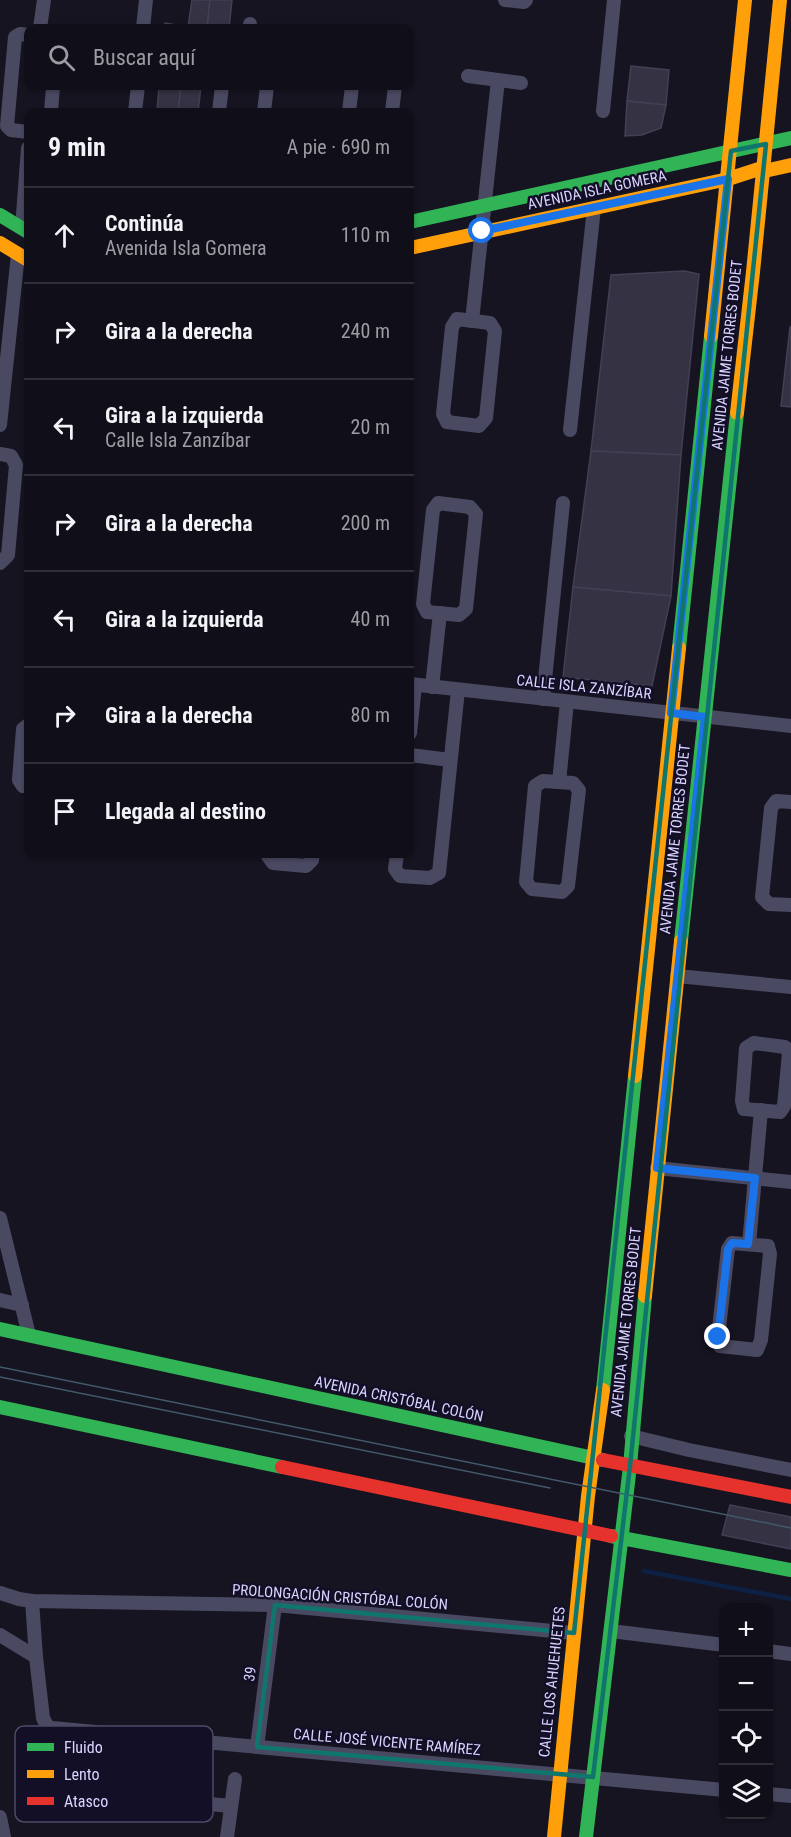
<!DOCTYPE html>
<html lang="es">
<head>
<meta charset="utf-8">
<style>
	body { margin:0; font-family:"Roboto Condensed",sans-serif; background:#191822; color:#f1f3f6 }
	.controls { position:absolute; right:18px; bottom:18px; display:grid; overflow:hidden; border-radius:12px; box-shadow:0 2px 4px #0004 }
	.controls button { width:54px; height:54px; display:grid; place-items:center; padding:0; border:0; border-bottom:2px solid #302f38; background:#100f19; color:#f1f3f6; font:30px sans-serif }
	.stop { position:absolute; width:18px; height:18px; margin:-14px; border:4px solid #1a73e8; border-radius:50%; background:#fff }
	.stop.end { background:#1a73e8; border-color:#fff; box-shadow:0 2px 6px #0008 }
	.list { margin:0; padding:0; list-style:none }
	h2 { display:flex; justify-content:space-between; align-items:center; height:78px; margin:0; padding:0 24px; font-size:26px }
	h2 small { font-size:20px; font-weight:400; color:#9c9ca2 }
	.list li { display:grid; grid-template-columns:39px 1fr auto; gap:18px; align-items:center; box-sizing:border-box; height:96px; padding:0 24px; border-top:2px solid #302f38 }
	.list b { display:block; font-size:22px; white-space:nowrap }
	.list p { margin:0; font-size:20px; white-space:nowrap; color:#9c9ca2 }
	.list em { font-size:20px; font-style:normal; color:#9c9ca2 }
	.icon { flex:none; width:33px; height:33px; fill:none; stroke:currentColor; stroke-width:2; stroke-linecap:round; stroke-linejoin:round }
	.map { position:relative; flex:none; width:791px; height:1837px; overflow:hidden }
	.search { position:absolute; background:#100f19; box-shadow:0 2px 4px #0004; left:24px; top:24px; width:390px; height:66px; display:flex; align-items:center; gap:15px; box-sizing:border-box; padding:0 21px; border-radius:12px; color:#9c9ca2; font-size:22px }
	.panel { position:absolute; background:#100f19; box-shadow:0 2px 4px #0004; left:24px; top:108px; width:390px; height:750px; border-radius:12px }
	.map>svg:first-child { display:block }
</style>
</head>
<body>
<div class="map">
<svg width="791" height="1837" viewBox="0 0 791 1837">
	<rect width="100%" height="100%" fill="#161421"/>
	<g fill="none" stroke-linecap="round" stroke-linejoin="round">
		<polyline stroke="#0d2144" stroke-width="4.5" points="644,1571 791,1599"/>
	</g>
	<g fill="#343243" stroke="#433f54" stroke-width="1.5">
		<polygon points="192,0 210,0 207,28 188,27"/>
		<polygon points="210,0 232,0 229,28 207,28"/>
		<polygon points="165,23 188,27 188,28 164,28"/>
		<polygon points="631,66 669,70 666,105 627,101"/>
		<polygon points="159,86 181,86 178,112 157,112"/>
		<polygon points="181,86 201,86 198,112 178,112"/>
		<polygon points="627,101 666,105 661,128 642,135 625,136"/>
		<polygon points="684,271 699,274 681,455 591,451 611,275"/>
		<polygon points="790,327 791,327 791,407 781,406"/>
		<polygon points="591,451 681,455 671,596 573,587"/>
		<polygon points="573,587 671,596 652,686 563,677"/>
		<polygon points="730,1505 791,1517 791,1549 722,1535"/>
	</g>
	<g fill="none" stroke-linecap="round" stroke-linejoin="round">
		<g stroke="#4a4962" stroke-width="14">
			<polyline points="505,0 524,2 526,0"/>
			<polyline points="40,28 44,0"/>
			<polyline points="143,28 146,0"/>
			<polyline points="250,28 250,24"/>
			<polyline points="28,35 20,34 15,37 7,126 11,130 28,132"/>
			<polyline points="468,76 521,83"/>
			<polyline points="603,111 614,0"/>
			<polyline points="51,112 53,86"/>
			<polyline points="135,112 138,86"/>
			<polyline points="219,112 222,86"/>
			<polyline points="264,112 267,86"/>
			<polyline points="349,112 352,86"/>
			<polyline points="392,112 395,86"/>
			<polyline points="22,228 28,148"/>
			<polygon points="457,319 490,323 495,331 486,418 479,426 447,422 443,414 452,327"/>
			<polyline points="472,321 498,80"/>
			<polyline points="0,425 18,254"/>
			<polyline points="570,430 594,208"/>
			<polyline points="0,454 11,456 16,465 8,555 0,563"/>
			<polygon points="438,503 470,507 476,514 466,609 459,615 427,612 423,604 433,510"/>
			<polyline points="410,684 791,726"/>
			<polyline points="432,687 440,613"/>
			<polyline points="543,699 563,503"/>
			<polyline points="28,725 23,729 19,780 23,786 28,786"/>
			<polyline points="410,733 415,685"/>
			<polyline points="410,755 450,760"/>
			<polygon points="543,781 573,783 579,790 568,886 562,892 532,889 526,882 535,786"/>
			<polyline points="559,782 567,702"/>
			<polyline points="791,802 776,801 771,808 762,897 769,904 791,905"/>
			<polyline points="269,854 268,856 273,863 306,866 312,860 313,854"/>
			<polyline points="397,854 395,869 400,876 430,878 439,873 458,690"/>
			<polyline points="677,976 791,987"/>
			<polygon points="754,1043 785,1047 789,1053 784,1106 780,1112 744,1109 742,1101 746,1048"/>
			<polyline points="657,1168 791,1182"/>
			<polyline points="0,1218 29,1335"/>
			<polygon points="732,1243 768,1246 770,1254 761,1340 757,1350 720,1346 718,1337 728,1249"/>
			<polyline points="749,1244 761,1110"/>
			<polyline points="0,1300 22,1305"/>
			<polyline points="631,1436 689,1450 791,1470"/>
			<polyline points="0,1593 19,1599 32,1601 275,1605 574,1633"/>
			<polyline points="32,1601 36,1657 43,1718 47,1726 52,1728 724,1790"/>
			<polyline points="611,1631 724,1645"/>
			<polyline points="0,1635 36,1657"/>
			<polyline points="768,1651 791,1654"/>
			<polyline points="257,1747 275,1605"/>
			<polyline points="768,1794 791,1796"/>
			<polyline points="111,1795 231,1806"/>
			<polyline points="0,1817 4,1837"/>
			<polyline points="227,1837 235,1779"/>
		</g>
		<g stroke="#30b455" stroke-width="14">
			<polyline points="0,215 28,232"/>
			<polyline points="410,222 791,138"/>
			<polyline points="679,648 711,336"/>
			<polyline points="681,941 737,413"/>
			<polyline points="0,1329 603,1460"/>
			<polyline points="603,1390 635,1076"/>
			<polyline points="0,1407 282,1467"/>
			<polyline points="611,1536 791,1570"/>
			<polyline points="586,1837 630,1466 645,1296"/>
		</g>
		<g stroke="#ff9f0a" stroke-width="14">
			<polyline points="0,243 28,260"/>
			<polyline points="410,248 728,179 762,168 769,170 791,165"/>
			<polyline points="711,336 745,0"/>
			<polyline points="737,413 753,272 780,0"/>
			<polyline points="635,1076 679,648"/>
			<polyline points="645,1296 681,941"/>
			<polyline points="554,1837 588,1496 603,1390"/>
		</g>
		<g stroke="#e5322d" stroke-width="14">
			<polyline points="603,1460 791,1497"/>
			<polyline points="282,1467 611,1536"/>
		</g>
		<g stroke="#43596b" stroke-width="1.5">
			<polyline points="0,1367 791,1528"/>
			<polyline points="0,1377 550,1488"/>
		</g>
	</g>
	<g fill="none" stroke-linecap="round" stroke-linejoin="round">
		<polyline stroke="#1a73e8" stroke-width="8" points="482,231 728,179 671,713 705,717 657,1168 755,1178 748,1244 732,1243 728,1249 718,1337"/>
	</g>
	<path fill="none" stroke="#0f766e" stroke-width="4.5" stroke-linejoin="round" d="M766 144 630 1466 593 1777 257 1747 275 1605 574 1633 731 151Z"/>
	<g text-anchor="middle" stroke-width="5" stroke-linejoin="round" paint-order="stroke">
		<g font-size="15" fill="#d9d4ff" stroke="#130f26">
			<text transform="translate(597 190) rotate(-12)" y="5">AVENIDA ISLA GOMERA</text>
			<text transform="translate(727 355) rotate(-84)" y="5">AVENIDA JAIME TORRES BODET</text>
			<text transform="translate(584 687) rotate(6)" y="5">CALLE ISLA ZANZÍBAR</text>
			<text transform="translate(675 839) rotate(-84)" y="5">AVENIDA JAIME TORRES BODET</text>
			<text transform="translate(626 1322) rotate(-84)" y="5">AVENIDA JAIME TORRES BODET</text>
			<text transform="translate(399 1399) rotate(12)" y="5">AVENIDA CRISTÓBAL COLÓN</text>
			<text transform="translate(340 1597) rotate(4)" y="5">PROLONGACIÓN CRISTÓBAL COLÓN</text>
			<text transform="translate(250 1674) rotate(-82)" y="5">39</text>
			<text transform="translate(552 1682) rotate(-84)" y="5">CALLE LOS AHUEHUETES</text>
			<text transform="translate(387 1742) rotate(5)" y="5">CALLE JOSÉ VICENTE RAMÍREZ</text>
		</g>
	</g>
	<rect x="15" y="1726" width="198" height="96" rx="9" fill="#130f26" stroke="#4e4a67" stroke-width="1.5"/>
	<rect x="27" y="1743" width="27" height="8" fill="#30b455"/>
	<rect x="27" y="1770" width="27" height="8" fill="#ff9f0a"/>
	<rect x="27" y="1797" width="27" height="8" fill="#e5322d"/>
	<g font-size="16" fill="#d9d4ff">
		<text x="64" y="1753">Fluido</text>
		<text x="64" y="1780">Lento</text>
		<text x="64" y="1807">Atasco</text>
	</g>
</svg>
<div class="controls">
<button>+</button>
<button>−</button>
<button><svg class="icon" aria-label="locate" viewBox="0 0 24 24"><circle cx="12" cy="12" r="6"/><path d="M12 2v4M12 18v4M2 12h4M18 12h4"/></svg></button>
<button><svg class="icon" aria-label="layers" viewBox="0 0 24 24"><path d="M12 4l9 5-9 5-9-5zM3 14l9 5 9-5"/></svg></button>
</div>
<div class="stop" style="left:482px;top:231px"></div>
<div class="stop end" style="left:718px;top:1337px"></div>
<div class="search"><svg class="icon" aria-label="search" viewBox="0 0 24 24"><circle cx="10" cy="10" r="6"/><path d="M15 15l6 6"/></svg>Buscar aquí</div>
<section class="panel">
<h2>9 min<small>A pie · 690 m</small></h2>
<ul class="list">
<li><svg class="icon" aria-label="ahead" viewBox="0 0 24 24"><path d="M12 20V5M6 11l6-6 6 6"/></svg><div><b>Continúa</b><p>Avenida Isla Gomera</p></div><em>110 m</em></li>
<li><svg class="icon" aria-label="right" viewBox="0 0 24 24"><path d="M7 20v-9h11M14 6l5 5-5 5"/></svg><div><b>Gira a la derecha</b></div><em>240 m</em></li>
<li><svg class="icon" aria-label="left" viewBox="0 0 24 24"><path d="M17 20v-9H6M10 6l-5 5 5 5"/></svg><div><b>Gira a la izquierda</b><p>Calle Isla Zanzíbar</p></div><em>20 m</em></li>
<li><svg class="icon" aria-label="right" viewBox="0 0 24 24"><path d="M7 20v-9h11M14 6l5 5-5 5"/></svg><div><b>Gira a la derecha</b></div><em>200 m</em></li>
<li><svg class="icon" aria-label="left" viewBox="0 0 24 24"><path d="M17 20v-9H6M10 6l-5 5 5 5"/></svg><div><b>Gira a la izquierda</b></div><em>40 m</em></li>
<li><svg class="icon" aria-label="right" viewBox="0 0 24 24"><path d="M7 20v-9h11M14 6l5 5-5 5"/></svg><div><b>Gira a la derecha</b></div><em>80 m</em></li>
<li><svg class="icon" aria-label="arrive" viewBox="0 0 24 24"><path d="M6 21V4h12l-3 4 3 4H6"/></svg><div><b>Llegada al destino</b></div></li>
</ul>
</section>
</div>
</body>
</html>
